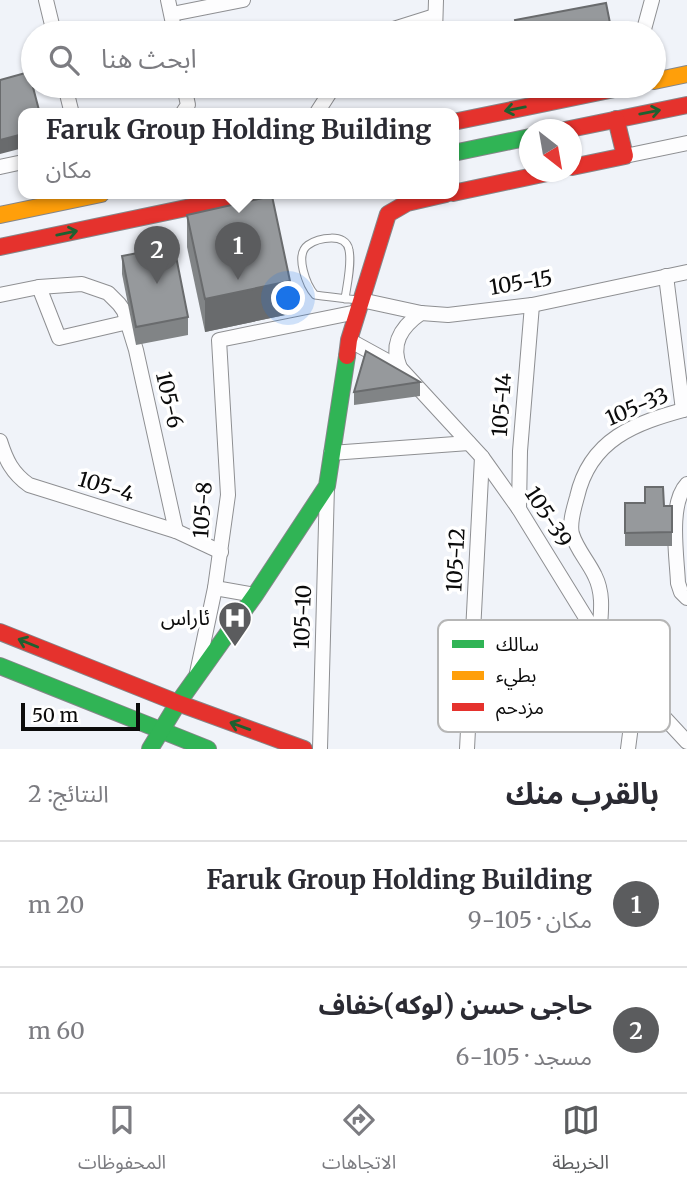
<!DOCTYPE html>
<html lang="ar">
<head>
<meta charset="utf-8">
<style>
	body { margin:0; font-family:Merriweather,"Noto Sans Arabic",serif; background:#f7f7f7; color:#2b2b33; direction:rtl }
	.compass { position:absolute; left:519px; top:119px; width:63px; height:63px; border-radius:50%; background:#fff; box-shadow:0 2px 5px #0004; rotate:149deg }
	.scale { position:absolute; left:21px; bottom:18px; width:119px; box-sizing:border-box; padding-left:7px; border:4px solid #0b0b0b; border-top:0; font-size:19px; line-height:24px; white-space:nowrap; color:#0b0b0b; -webkit-text-stroke:5px #fff; paint-order:stroke }
	.you { position:absolute; left:289px; top:299px; width:24px; height:24px; margin:-18px; border:5px solid #fff; border-radius:50%; background:#1a73e8; box-shadow:0 0 0 10px #1a73e833 }
	.badge { display:grid; place-items:center; width:46px; height:46px; border-radius:50%; background:#5b5c5e; color:#fff; font-size:23px; font-weight:700 }
	.pin { position:absolute; translate:-50% -58px; filter:drop-shadow(0 2px 4px #0008) }
	.pin::after { content:''; position:absolute; top:37px; width:24px; height:21px; background:inherit; clip-path:polygon(0 0,100% 0,50% 100%) }
	.popup { position:absolute; left:18px; top:108px; width:441px; height:91px; box-sizing:border-box; display:grid; place-content:center; border-radius:14px; background:#fff; filter:drop-shadow(0 2px 5px #0005); font-size:23px; white-space:nowrap; color:#7c7c81 }
	.popup b { font-size:26px; color:#2b2b33 }
	.popup::after { content:''; position:absolute; left:50%; top:100%; margin-left:-14px; border:14px solid transparent; border-top-color:#fff }
	.list { margin:0; padding:0; list-style:none }
	h2 { display:flex; justify-content:space-between; align-items:center; height:91px; margin:0; padding:0 28px; font-size:30px }
	h2 small { font-size:23px; font-weight:400; color:#7c7c81 }
	.list li { display:grid; grid-template-columns:46px 1fr auto; gap:21px; align-items:center; box-sizing:border-box; height:126px; padding:0 28px; border-top:2px solid #e1e1e2 }
	.list b { display:block; font-size:26px; white-space:nowrap }
	.list p { margin:0; font-size:23px; white-space:nowrap; color:#7c7c81 }
	.list em { font-size:23px; font-style:normal; color:#7c7c81 }
	.icon { flex:none; width:38px; height:38px; fill:none; stroke:currentColor; stroke-width:2; stroke-linecap:round; stroke-linejoin:round }
	.map { position:relative; flex:none; width:687px; height:749px; overflow:hidden; direction:ltr }
	.search { position:absolute; background:#fff; box-shadow:0 2px 5px #0004; left:21px; right:21px; top:21px; height:77px; display:flex; align-items:center; gap:18px; box-sizing:border-box; padding:0 24px; border-radius:38px; color:#7c7c81; font-size:26px }
	.sheet { height:343px; background:#fff }
	nav { display:flex; justify-content:space-around; align-items:center; box-sizing:border-box; height:98px; border-top:2px solid #e1e1e2; background:#fff; font-size:19px; color:#7c7c81 }
	nav a { display:grid; justify-items:center; gap:4px }
	nav .on { color:#5b5c5e }
	.map>svg:first-child { display:block }
</style>
</head>
<body>
<div class="map">
<svg width="687" height="749" viewBox="0 0 687 749">
	<rect width="100%" height="100%" fill="#f0f3f9"/>
	<g fill="none" stroke-linecap="round" stroke-linejoin="round">
		<g stroke="#8e8f92" stroke-width="9">
			<path id="lane" d="M345 299C347 284 352 264 349 250 346 232 318 238 308 245 294 255 307 286 315 295 330 297 345 299 360 300"/>
		</g>
		<g stroke="#8e8f92" stroke-width="16">
			<g id="street">
				<polyline points="46,0 54,33"/>
				<polyline points="168,0 175,33"/>
				<polyline points="172,14 243,0"/>
				<polyline points="381,33 435,16"/>
				<polyline points="435,33 436,0"/>
				<polyline points="643,33 652,0"/>
				<polyline points="65,86 72,114"/>
				<polyline points="182,114 188,105 184,86"/>
				<polyline points="316,114 334,86"/>
				<polyline points="625,156 687,143"/>
				<polyline points="0,167 23,162"/>
				<polyline points="666,276 683,410"/>
				<polyline points="39,287 59,338 128,322"/>
				<polyline points="0,295 39,287 82,284 108,293 119,304 124,311 136,350 176,531"/>
				<polyline points="361,300 421,313 448,315 532,305 687,272"/>
				<polyline points="349,340 400,368 482,457 519,509 599,639 636,687 687,742"/>
				<path d="M400 368C390 344 401 327 421 313"/>
				<path d="M0 441C6 460 12 473 29 485L176 531 221 552"/>
				<polyline points="331,453 469,443"/>
				<path d="M687 484C668 504 677 557 678 583L681 592 687 598"/>
				<polyline points="519,509 520,451 532,305"/>
				<polyline points="215,588 255,595"/>
				<path d="M599 639C600 618 605 596 595 576 588 561 577 550 572 534 569 523 574 508 577 497 590 439 635 423 687 409"/>
				<polyline points="197,673 215,588 228,495 219,340 357,312"/>
				<polyline points="320,749 327,486"/>
				<polyline points="467,749 482,457"/>
				<polyline points="628,749 636,687"/>
			</g>
		</g>
		<g stroke="#858689" stroke-width="18">
			<g id="fast">
				<polyline points="453,153 530,137"/>
				<polyline points="0,666 208,749"/>
				<polyline points="150,749 178,703 255,595 327,486 347,356"/>
			</g>
		</g>
		<g stroke="#858689" stroke-width="18">
			<g id="slow">
				<polyline points="654,81 687,74"/>
				<polyline points="0,215 101,194"/>
			</g>
		</g>
		<g stroke="#858689" stroke-width="18">
			<g id="jam">
				<polyline points="453,122 629,86"/>
				<polyline points="565,130 687,105"/>
				<polyline points="572,167 625,156 616,119"/>
				<polyline points="453,193 552,172"/>
				<polyline points="0,247 253,194"/>
				<polyline points="347,356 349,340 388,214 407,203 446,194"/>
				<polyline points="0,632 178,703 304,749"/>
			</g>
		</g>
		<use href="#lane" stroke="#fdfdfe" stroke-width="7"/>
		<use href="#street" stroke="#fdfdfe" stroke-width="14"/>
		<use href="#fast" stroke="#30b455" stroke-width="16"/>
		<use href="#slow" stroke="#ff9f0a" stroke-width="16"/>
		<use href="#jam" stroke="#e5322d" stroke-width="16"/>
	</g>
	<g fill="#818486">
		<polygon points="187,215 290,314 205,332 187,247"/>
		<polygon points="122,256 188,317 188,335 136,345 122,274"/>
		<polygon points="420,382 420,396 354,405 354,392"/>
		<polygon points="625,503 672,506 672,546 625,546"/>
	</g>
	<g fill="#696b6d">
		<polygon points="236,86 252,86 236,90"/>
		<polygon points="23,134 23,148 0,154 0,140"/>
		<polygon points="290,281 290,314 205,332 205,299"/>
	</g>
	<g fill="#96999c" stroke="#696b6d" stroke-width="2">
		<polygon points="606,3 612,33 517,33 515,20"/>
		<polygon points="29,72 40,114 23,114 23,134 0,140 0,80"/>
		<polygon points="272,196 290,281 205,299 187,215"/>
		<polygon points="174,246 188,317 136,327 122,256"/>
		<polygon points="366,351 420,382 354,392"/>
		<polygon points="645,487 663,487 664,506 672,506 672,532 625,533 625,503 645,503"/>
	</g>
	<defs><path id="oneway-shaft" d="M-6 0H5M1.5-3L5.5 0L1.5 3" fill="none" stroke-width="1.6" stroke-linecap="round" stroke-linejoin="round" transform="scale(1.75)"/></defs>
	<g stroke="#1e6030">
		<use href="#oneway-shaft" transform="translate(515 109) rotate(169)"/>
		<use href="#oneway-shaft" transform="translate(650 112) rotate(-11)"/>
		<use href="#oneway-shaft" transform="translate(67 233) rotate(-12)"/>
		<use href="#oneway-shaft" transform="translate(28 643) rotate(-158)"/>
		<use href="#oneway-shaft" transform="translate(240 726) rotate(-160)"/>
	</g>
	<defs>
		<g id="hospital-pin" transform="scale(1.75)"><path d="M0 17L-7.5 6A9.5 9.5 0 1 1 7.5 6Z" fill="#5b5c5e" stroke="#fff"/><path d="M-5-5h3v3.5h4V-5h3V5h-3V1.5h-4V5h-3Z" fill="#fff"/></g>
	</defs>
	<g fill-rule="evenodd">
		<use href="#hospital-pin" x="235" y="618"/>
	</g>
	<g text-anchor="middle" stroke-width="7" stroke-linejoin="round" paint-order="stroke">
		<g font-size="21" fill="#0b0b0b" stroke="#fff">
			<text transform="translate(521 283) rotate(-9)" y="7">105-15</text>
			<text transform="translate(169 400) rotate(77)" y="7">105-6</text>
			<text transform="translate(502 405) rotate(-86)" y="7">105-14</text>
			<text transform="translate(637 407) rotate(-23)" y="7">105-33</text>
			<text transform="translate(106 487) rotate(17)" y="7">105-4</text>
			<text transform="translate(203 510) rotate(-86)" y="7">105-8</text>
			<text transform="translate(548 517) rotate(57)" y="7">105-39</text>
			<text transform="translate(456 560) rotate(-87)" y="7">105-12</text>
			<text transform="translate(303 617) rotate(-88)" y="7">105-10</text>
		</g>
		<g font-size="21" fill="#0b0b0b" stroke="#fff" text-anchor="end">
			<text x="210" y="625">ئاراس</text>
		</g>
	</g>
	<rect x="438" y="620" width="232" height="112" rx="10" fill="#fff" stroke="#b6b6b6" stroke-width="2"/>
	<rect x="452" y="640" width="32" height="8" fill="#30b455"/>
	<rect x="452" y="671" width="32" height="9" fill="#ff9f0a"/>
	<rect x="452" y="703" width="32" height="8" fill="#e5322d"/>
	<g font-size="19" fill="#0b0b0b">
		<text x="496" y="651">سالك</text>
		<text x="496" y="682">بطيء</text>
		<text x="496" y="714">مزدحم</text>
	</g>
</svg>
<svg class="compass" viewBox="-18 -18 36 36"><path d="M0-13l5 13h-10z" fill="#e53935"/><path d="M0 13l5-13h-10z" fill="#7c7c81"/></svg>
<div class="scale">50 m</div>
<div class="you"></div>
<div class="pin badge" style="left:238px;top:280px">1</div>
<div class="popup"><b>Faruk Group Holding Building</b>مكان</div>
<div class="pin badge" style="left:157px;top:284px">2</div>
<div class="search"><svg class="icon" aria-label="search" viewBox="0 0 24 24"><circle cx="10" cy="10" r="6"/><path d="M15 15l6 6"/></svg>ابحث هنا</div>
</div>
<section class="sheet">
<h2>بالقرب منك<small>النتائج: 2</small></h2>
<ul class="list">
<li><span class="badge">1</span><div><b>Faruk Group Holding Building</b><p>مكان · 105-9</p></div><em>20 m</em></li>
<li><span class="badge">2</span><div><b>حاجی حسن (لوکه)خفاف</b><p>مسجد · 105-6</p></div><em>60 m</em></li>
</ul>
</section>
<nav>
<a class="on"><svg class="icon" aria-label="map" viewBox="0 0 24 24"><path d="M3 6l6-2 6 2 6-2v14l-6 2-6-2-6 2zM9 4v14M15 6v14"/></svg>الخريطة</a>
<a><svg class="icon" aria-label="directions" viewBox="0 0 24 24"><path d="M12 3l9 9-9 9-9-9zM9 14v-3h6M13 9l2 2-2 2"/></svg>الاتجاهات</a>
<a><svg class="icon" aria-label="saved" viewBox="0 0 24 24"><path d="M7 4h10v16l-5-4-5 4z"/></svg>المحفوظات</a>
</nav>
</body>
</html>
